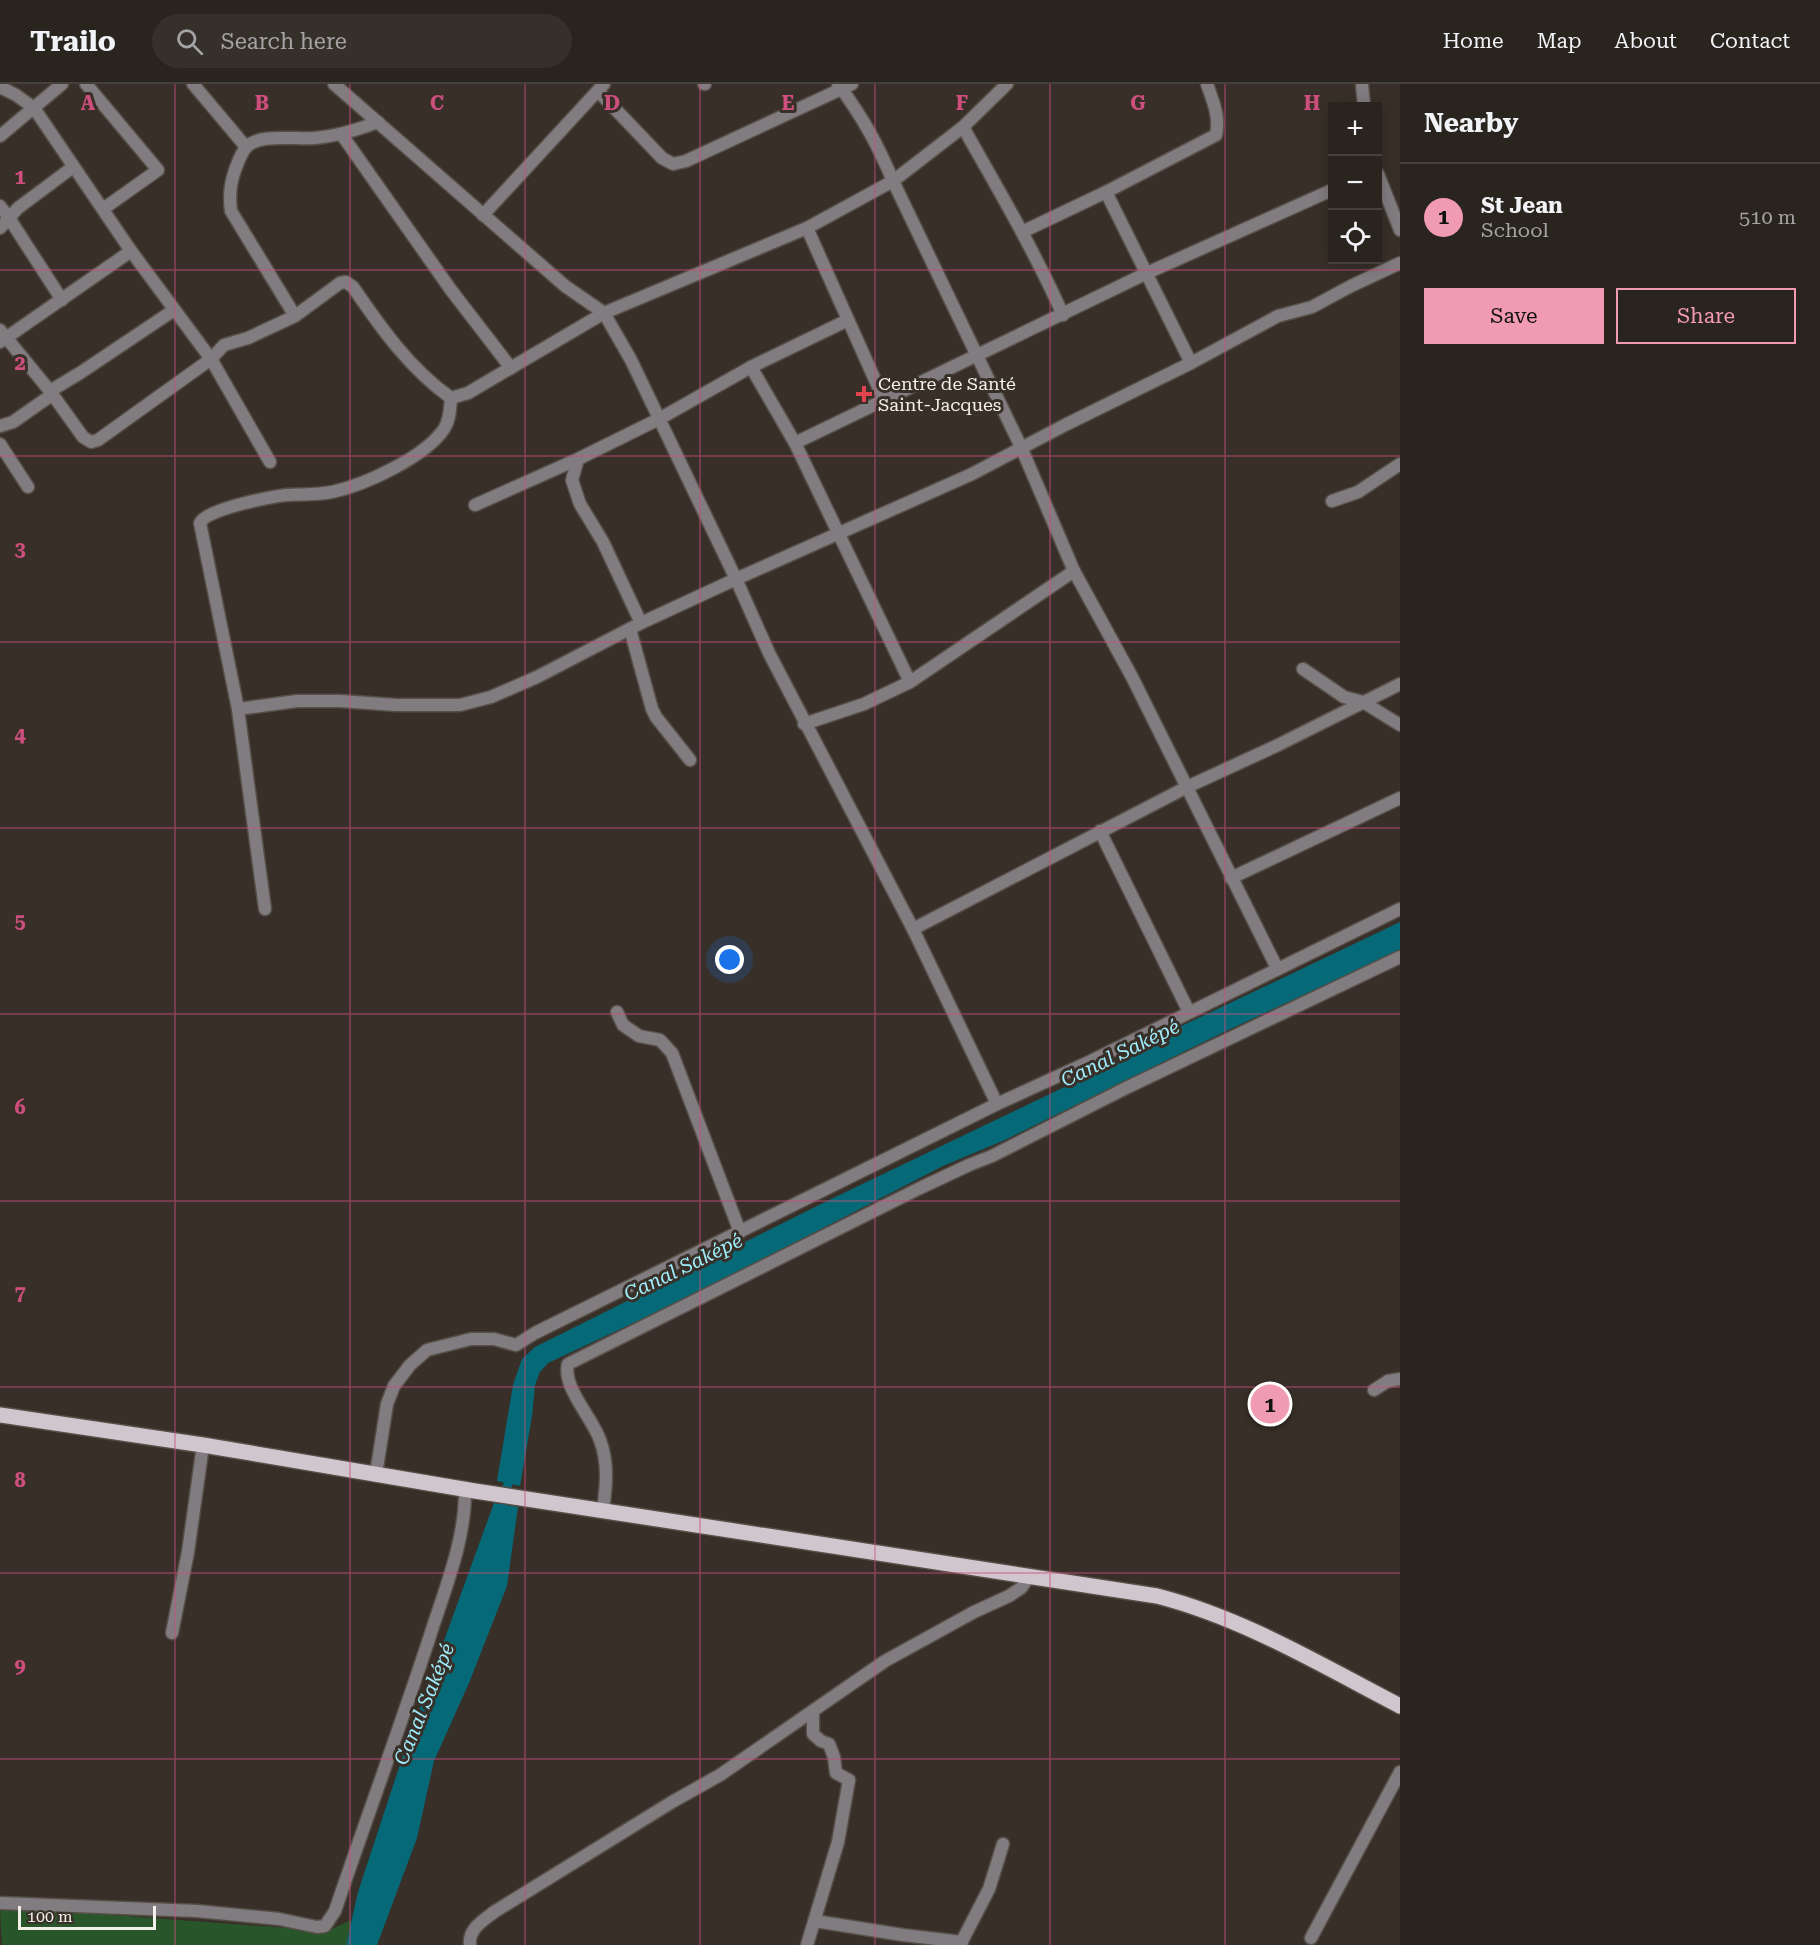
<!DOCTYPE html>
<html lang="en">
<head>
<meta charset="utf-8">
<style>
	body { margin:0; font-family:"Roboto Serif",serif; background:#36302b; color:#f1f3f6 }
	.controls { position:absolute; right:18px; top:18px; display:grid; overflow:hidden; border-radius:0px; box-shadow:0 3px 15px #0003 }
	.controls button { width:54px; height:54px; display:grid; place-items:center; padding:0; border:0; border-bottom:2px solid #46413c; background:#2a241e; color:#f1f3f6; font:30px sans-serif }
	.scale { position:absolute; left:18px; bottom:15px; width:138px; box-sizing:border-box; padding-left:6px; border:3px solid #f3efe9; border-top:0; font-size:16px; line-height:21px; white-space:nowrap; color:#f3efe9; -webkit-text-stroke:4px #383028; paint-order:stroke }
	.you { position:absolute; left:730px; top:876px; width:21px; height:21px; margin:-15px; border:4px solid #fff; border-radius:50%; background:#1a73e8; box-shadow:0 0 0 9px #1a73e833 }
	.badge { display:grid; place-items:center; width:39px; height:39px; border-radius:50%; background:#f19ab3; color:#111; font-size:20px; font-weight:700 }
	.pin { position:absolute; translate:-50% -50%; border:3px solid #fff; box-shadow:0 2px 6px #0006 }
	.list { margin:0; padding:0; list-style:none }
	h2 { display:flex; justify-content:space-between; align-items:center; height:78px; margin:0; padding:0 24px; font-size:26px }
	h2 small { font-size:20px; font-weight:400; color:#a5a4a4 }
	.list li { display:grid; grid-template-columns:39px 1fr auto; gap:18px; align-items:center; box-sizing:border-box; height:108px; padding:0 24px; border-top:2px solid #46413c }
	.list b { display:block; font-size:22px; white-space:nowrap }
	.list p { margin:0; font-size:20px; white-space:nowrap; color:#a5a4a4 }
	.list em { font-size:20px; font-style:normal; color:#a5a4a4 }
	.actions { display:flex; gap:12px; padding:18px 24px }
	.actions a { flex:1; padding:14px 0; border:2px solid #f19ab3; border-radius:0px; text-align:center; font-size:21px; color:#f19ab3 }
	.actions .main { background:#f19ab3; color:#111 }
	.icon { flex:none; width:33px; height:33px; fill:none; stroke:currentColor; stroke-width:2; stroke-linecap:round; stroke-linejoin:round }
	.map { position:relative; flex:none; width:1400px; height:1861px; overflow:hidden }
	header { display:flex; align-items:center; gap:36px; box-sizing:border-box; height:84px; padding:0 30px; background:#2a241e; border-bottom:2px solid #46413c }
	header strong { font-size:28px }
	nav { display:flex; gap:33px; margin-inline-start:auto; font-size:21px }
	.search { width:420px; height:54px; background:#36302b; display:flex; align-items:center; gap:15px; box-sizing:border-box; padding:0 21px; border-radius:33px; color:#a5a4a4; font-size:22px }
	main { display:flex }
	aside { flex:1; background:#2a241e }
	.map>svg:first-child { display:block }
</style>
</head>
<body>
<header>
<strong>Trailo</strong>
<div class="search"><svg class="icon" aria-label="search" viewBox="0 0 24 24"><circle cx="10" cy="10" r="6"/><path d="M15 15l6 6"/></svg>Search here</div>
<nav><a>Home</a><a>Map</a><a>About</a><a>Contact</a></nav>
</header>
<main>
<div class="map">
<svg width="1400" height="1861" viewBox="0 0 1400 1861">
	<rect width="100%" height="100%" fill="#383028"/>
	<polygon fill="#29552b" points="0,1826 58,1827 328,1847 351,1836 346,1861 2,1861"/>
	<g fill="#066978">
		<polygon points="1400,838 1400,866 1224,948 1005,1056 943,1082 693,1211 548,1279 540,1288 535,1301 532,1332 520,1402 497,1397 513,1301 522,1275 535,1263 827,1117 1077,997 1150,957"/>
		<polygon points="494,1419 518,1423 507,1502 469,1599 434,1677 417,1754 377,1861 346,1861 358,1808 409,1653"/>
	</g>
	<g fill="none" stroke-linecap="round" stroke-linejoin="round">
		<polyline stroke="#066978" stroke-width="9" points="502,1433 510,1388"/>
		<g stroke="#564f47" stroke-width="15">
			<g id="minor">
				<polyline points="86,0 158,86 103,125"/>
				<polyline points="193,0 246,63"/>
				<polyline points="334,0 565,202 604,229 631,276 736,495 769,569 913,845 997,1020"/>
				<polyline points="704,0 705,0"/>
				<path d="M838 0C863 34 877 59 893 97L1021 363 1074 487 1132 593 1277 884"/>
				<polyline points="1362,0 1364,22"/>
				<polyline points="0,3 16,11 34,24 131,167 211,275 270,378"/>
				<polyline points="598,7 662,74 673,80 686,77 852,0"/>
				<path d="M963 43C998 105 1034 166 1063 231"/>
				<polyline points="342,51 451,206 511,284"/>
				<polyline points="0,52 62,0"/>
				<polyline points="1378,90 1400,146"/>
				<polyline points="1106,108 1191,279"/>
				<polyline points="0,122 9,134 18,124 73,83"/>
				<polyline points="483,131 604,0"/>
				<polyline points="0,144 9,134 62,216"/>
				<polyline points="807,144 884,316"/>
				<path d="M1022 148 1106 108 1216 51C1220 32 1213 18 1207 0"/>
				<path d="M295 232 231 127C229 113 230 100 235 86 238 79 240 71 245 65 256 48 297 56 315 54 338 52 357 46 378 38"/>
				<path d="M0 246 50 307 83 353 91 358 98 356 211 275 224 261 248 254 295 232 340 199 346 198 353 203C381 244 410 285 451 314L468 309 604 229 807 144 893 97 963 43 1007 0"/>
				<polyline points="0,258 131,167"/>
				<polyline points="751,283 795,359 910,598"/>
				<polyline points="50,307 80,289 174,226"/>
				<polyline points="0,342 13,338 53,310"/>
				<polyline points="795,359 1147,189 1332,106"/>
				<polyline points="0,360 28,403"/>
				<polyline points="578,375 572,396 580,420 603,458 641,539"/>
				<polyline points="1332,417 1358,408 1400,380"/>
				<polyline points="475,421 578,375 659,335 751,283 848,236"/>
				<polyline points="630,545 652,625 656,633 690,676"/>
				<polyline points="1303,585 1344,613 1363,618 1400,641"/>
				<polyline points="238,625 297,617 340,617 396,621 460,621 491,613 537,593 641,539 736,495 972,390 1065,341 1191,279 1278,232 1312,223 1351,202 1400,179"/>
				<polyline points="804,640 864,620 910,598 1074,487"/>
				<polyline points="1100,747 1189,928"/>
				<polyline points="1231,794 1400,714"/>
				<path d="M265 825 238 625 200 439C206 425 270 413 286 411 302 410 317 411 332 408 365 401 425 373 444 345 450 336 450 325 451 314"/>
				<polyline points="913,845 1187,703 1276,662 1400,600"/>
				<polyline points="617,928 623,941 639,952 660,956 672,969 740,1148"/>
				<polyline points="1374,1306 1388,1297 1400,1295"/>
				<polyline points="376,1390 387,1320 394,1302 410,1281 427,1266 471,1255 494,1255 516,1261 535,1249 997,1020 1091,977 1400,825"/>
				<path d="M603 1427C606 1403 609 1380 600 1356 592 1333 562 1303 568 1280L918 1105 969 1081 992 1072 1126 1004 1400 873"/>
				<polyline points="172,1549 188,1468 203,1361"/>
				<path d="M0 1819 197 1827 279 1835 317 1843 325 1842 335 1827C366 1736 399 1646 429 1555 444 1507 466 1456 465 1405"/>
				<polyline points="815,1837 903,1851 962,1858"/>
				<polyline points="1311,1854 1400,1688"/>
				<path d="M470 1861C468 1845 483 1837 494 1828L672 1718 720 1691 885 1577 974 1528 1009 1512 1021 1504 1029 1493"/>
				<polyline points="807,1861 838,1758 849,1696 836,1689 834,1673 829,1660 821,1657 813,1650 813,1627"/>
				<polyline points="960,1861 989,1805 1003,1760"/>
			</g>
		</g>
		<g stroke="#564f47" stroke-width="18">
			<path id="major" d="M0 1331 203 1361 475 1407 1157 1512C1243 1534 1321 1581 1400 1622"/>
		</g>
		<use href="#minor" stroke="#817c80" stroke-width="12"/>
		<use href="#major" stroke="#d0c6cd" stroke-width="15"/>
	</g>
	<path fill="none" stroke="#ce4e7e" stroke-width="1.5" stroke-opacity="0.55" d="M175 0V1861M350 0V1861M525 0V1861M700 0V1861M875 0V1861M1050 0V1861M1225 0V1861M0 186H1400M0 372H1400M0 558H1400M0 744H1400M0 930H1400M0 1117H1400M0 1303H1400M0 1489H1400M0 1675H1400"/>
	<path fill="#e0444e" stroke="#383028" stroke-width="2" d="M861 301h6v6h6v6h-6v6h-6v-6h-6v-6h6z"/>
	<g text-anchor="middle" stroke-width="6" stroke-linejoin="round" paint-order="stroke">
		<g font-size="18" fill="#f3efe9" stroke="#383028" text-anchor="start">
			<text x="878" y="306">Centre de Santé<tspan x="878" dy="21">Saint-Jacques</tspan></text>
		</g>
		<g font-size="20" font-style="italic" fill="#9fedfc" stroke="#383028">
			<text transform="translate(1120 969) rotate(-26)" y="7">Canal Saképé</text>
			<text transform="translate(683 1183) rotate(-26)" y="7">Canal Saképé</text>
			<text transform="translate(424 1620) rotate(-68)" y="7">Canal Saképé</text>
		</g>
	</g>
	<g font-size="20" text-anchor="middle" font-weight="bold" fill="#ce4e7e" stroke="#383028" stroke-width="6" stroke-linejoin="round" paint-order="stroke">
		<text x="88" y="26">A</text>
		<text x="262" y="26">B</text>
		<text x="437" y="26">C</text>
		<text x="612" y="26">D</text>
		<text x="788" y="26">E</text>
		<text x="962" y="26">F</text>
		<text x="1138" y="26">G</text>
		<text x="1312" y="26">H</text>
		<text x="20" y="100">1</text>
		<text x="20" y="286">2</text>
		<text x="20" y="472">3</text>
		<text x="20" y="658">4</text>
		<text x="20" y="844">5</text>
		<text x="20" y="1030">6</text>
		<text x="20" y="1216">7</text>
		<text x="20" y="1403">8</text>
		<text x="20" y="1589">9</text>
	</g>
</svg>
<div class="controls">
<button>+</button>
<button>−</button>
<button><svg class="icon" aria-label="locate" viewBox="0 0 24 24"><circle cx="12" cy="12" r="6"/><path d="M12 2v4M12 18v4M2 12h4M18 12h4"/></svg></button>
</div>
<div class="scale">100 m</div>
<div class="you"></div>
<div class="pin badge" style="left:1270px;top:1320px">1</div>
</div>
<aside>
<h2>Nearby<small></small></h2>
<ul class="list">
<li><span class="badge">1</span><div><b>St Jean</b><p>School</p></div><em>510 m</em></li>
</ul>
<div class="actions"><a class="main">Save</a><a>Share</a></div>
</aside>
</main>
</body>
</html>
